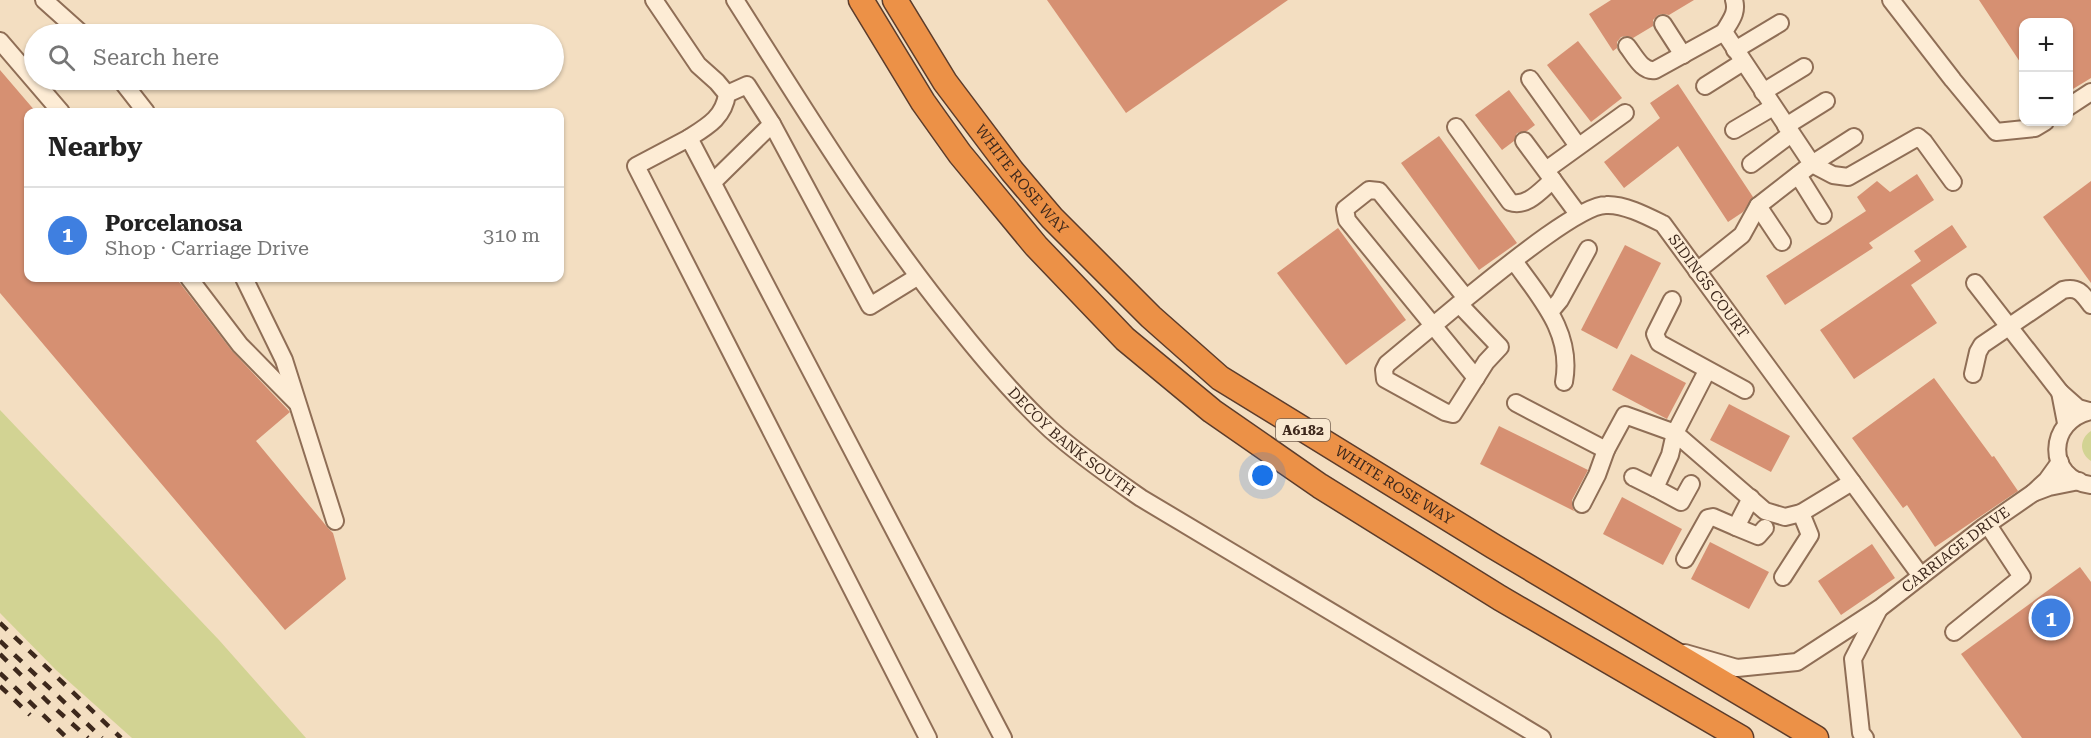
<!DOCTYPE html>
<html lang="en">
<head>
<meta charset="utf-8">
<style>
	body { margin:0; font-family:"Roboto Serif",serif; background:#f6f6f6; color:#222 }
	.controls { position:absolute; right:18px; top:18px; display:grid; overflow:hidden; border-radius:12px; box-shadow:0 2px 4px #0004 }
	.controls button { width:54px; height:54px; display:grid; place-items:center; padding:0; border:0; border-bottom:2px solid #e0e0e0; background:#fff; color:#222; font:30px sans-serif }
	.you { position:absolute; left:1263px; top:476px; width:21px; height:21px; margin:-15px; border:4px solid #fff; border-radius:50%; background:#1a73e8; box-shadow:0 0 0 9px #1a73e833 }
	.badge { display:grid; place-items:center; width:39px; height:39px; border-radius:50%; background:#db2777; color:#fff; font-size:20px; font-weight:700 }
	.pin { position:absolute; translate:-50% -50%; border:3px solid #fff; box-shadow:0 2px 6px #0006 }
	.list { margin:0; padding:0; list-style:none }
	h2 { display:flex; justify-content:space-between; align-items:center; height:78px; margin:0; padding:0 24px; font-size:26px }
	h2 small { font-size:20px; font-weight:400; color:#767676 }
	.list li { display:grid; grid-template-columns:39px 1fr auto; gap:18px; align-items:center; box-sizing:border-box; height:96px; padding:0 24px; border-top:2px solid #e0e0e0 }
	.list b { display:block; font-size:22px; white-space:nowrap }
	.list p { margin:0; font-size:20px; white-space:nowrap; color:#767676 }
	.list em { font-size:20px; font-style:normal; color:#767676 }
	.icon { flex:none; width:33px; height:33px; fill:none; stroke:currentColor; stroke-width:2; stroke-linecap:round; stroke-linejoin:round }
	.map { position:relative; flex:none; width:2091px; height:738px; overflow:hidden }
	.search { position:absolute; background:#fff; box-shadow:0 2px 4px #0004; left:24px; top:24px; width:540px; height:66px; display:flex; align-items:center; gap:15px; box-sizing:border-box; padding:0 21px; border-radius:33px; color:#767676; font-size:22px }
	.panel { position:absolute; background:#fff; box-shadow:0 2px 4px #0004; left:24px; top:108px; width:540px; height:174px; border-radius:12px }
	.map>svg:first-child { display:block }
</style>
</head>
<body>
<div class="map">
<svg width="2091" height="738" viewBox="0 0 2091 738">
	<rect width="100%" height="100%" fill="#f3dec1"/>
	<g fill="#d2d393">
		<polygon points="0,410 219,640 306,738 132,738 56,670 0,613"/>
		<path d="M2091 431V461C2079 453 2079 439 2091 431Z"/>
	</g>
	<g fill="#d69072">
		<polygon points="1047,0 1288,0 1126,113"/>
		<polygon points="1611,0 1694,0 1669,15 1663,14 1658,15 1653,20 1653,26 1633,38 1626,36 1621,37 1617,42 1617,48 1613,51 1589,14"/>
		<polygon points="1979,0 2091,0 2091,78 2068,92 2068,22 2024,22 2024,68"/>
		<polygon points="1578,41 1622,98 1591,122 1547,65"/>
		<polygon points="0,70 36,112 28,112 28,278 176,278 232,351 290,412 256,441 328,528 333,533 346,579 285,630 0,293"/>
		<polygon points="1678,84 1753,197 1743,212 1728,222 1678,146 1624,188 1604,162 1660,118 1650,103"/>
		<polygon points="1509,90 1535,125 1527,131 1517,133 1514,141 1502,150 1475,115"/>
		<polygon points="1439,136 1517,243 1479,270 1401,163"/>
		<polygon points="1917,174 1934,200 1869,243 1873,248 1785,305 1766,276 1866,211 1857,197 1877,181 1890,192"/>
		<polygon points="2091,181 2091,283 2043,217"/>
		<polygon points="1952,225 1967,247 1911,285 1937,323 1854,379 1820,330 1921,261 1914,251"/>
		<polygon points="1338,228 1406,320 1346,365 1277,273"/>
		<polygon points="1625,245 1661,263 1617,349 1581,330"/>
		<polygon points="1631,354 1686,383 1667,419 1612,390"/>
		<polygon points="1934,378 1992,457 1994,456 2018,491 1935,547 1907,505 1903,508 1852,438"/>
		<polygon points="1729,404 1790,436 1771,472 1710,440"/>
		<polygon points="1499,426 1588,470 1572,500 1572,505 1574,511 1480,464"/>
		<polygon points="1622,497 1682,529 1663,565 1603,534"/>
		<polygon points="1710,542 1769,572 1749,609 1691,579"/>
		<polygon points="1872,544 1895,578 1841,615 1818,581"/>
		<polygon points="2080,567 2091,582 2091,738 2022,738 1961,654"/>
	</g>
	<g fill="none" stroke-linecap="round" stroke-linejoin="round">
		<g stroke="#8f6e56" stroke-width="20">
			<g id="minor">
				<polyline points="44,0 82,34"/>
				<path d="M654 0 698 65 717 82 727 94C724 117 708 126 689 138"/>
				<path id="s1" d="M735 0C805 110 872 221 954 322 984 360 1015 397 1051 430 1079 455 1111 477 1141 498L1542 738"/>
				<polyline points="1891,0 1953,80 1996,132 2035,128 2045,122"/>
				<polyline points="1663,24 1683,55"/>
				<polyline points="0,41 61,112"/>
				<path d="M1627 46C1635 56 1642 72 1655 70L1724 32"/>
				<polyline points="1735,50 1780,23"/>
				<polyline points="1530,79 1578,146"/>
				<polyline points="121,80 146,112"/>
				<polyline points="1705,86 1743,62"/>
				<polyline points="1763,92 1804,67"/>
				<polyline points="727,94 747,85 772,124 870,306 917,277"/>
				<polyline points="2068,107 2091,92"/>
				<polyline points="1786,126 1826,101"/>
				<path d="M1456 127 1510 202C1527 208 1541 190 1553 180"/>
				<polyline points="1734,130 1773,107"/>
				<polyline points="1524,141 1578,214"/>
				<polyline points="1751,164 1791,134"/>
				<polyline points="1812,164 1833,175 1848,177 1918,137 1924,142 1953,182"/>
				<polyline points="1812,164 1854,137"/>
				<polyline points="1546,170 1625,113"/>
				<polyline points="1798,175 1823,215"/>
				<polyline points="713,182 772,124"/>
				<polyline points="1758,206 1782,242"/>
				<path d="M1514 261C1541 299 1573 333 1564 382"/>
				<path d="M1697 271 1742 235 1758 206 1812 164 1724 32C1730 21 1738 13 1734 0"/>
				<polyline points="189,278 240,345 296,402"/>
				<polyline points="244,278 284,360 335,521"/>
				<polyline points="1975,283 2060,392"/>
				<polyline points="1466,298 1379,191 1369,190 1345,209 1347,220 1476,378"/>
				<polyline points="1672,300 1655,334 1659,343 1745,390"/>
				<path id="s2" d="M1459 304 1500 347 1486 362 1453 414 1445 412 1385 379 1384 370 1387 364 1459 304C1486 283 1577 205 1606 205 1624 204 1647 216 1663 224L1921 576"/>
				<polyline points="1550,312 1560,300 1588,249"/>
				<path d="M1973 374 1978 352 1982 345 2063 290C2078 286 2083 294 2091 305"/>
				<polyline points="1516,403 1606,450 1625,415 1675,433 1765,511 1785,517 1801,513 1852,482"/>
				<path d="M2091 411C2047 420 2045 479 2091 485"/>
				<polyline points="2066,423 2060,392 2078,408 2089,411"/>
				<polyline points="2060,462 2047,480 2033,493 2049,487 2079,481"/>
				<polyline points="1633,477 1655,488"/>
				<polyline points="1691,484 1681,502 1655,488 1670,455 1675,433 1707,371"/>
				<polyline points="1582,504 1597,475 1606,450"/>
				<polyline points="1736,527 1758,536 1765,528"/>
				<polyline points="1685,559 1708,518 1713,517 1736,527 1751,498"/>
				<polyline points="1783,577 1810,535 1801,513"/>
				<polyline points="1954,632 2022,577 1988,525"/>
				<path id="s3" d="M1685 653 1737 668 1797 662 1880 608 1984 527 2033 493"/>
				<polyline points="928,738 636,166 689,138 1003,738"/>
				<polyline points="1865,738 1861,733 1853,659 1879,609"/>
			</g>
		</g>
		<g stroke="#5c3c2b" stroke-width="27">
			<g id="highway">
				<polyline points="861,0 923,102 960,154 1036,246 1125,339 1212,411 1320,486 1500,598 1741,738"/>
				<path id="s4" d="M895 0 945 82 1012 171 1052 218 1151 317 1220 378 1493 546 1816 738"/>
			</g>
		</g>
		<use href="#minor" stroke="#fdecd5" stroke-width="16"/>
		<use href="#highway" stroke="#ec9147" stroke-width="24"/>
		<g stroke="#3d281c" stroke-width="4.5" stroke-dasharray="10 10" stroke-linecap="butt">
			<polyline points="0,623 121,738"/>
			<polyline points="0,641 102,738"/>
			<polyline points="0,654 47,701 88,738"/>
			<polyline points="0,673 67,738"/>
			<polyline points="0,686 30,715"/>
		</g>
	</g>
	<g text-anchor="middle" stroke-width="4.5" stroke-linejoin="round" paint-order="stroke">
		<rect fill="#f9e9d1" stroke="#756252" stroke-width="1.5" x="1276" y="419" width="54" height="22" rx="4.5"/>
		<g font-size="14" font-weight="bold" fill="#3d281c">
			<text x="1303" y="435">A6182</text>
		</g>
		<g font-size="15" fill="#3d281c" stroke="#f9e9d1">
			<text dy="5" stroke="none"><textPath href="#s4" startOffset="220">WHITE ROSE WAY</textPath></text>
			<text dy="5" stroke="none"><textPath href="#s2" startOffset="644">SIDINGS COURT</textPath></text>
			<text dy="5" stroke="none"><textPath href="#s1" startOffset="558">DECOY BANK SOUTH</textPath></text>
			<text dy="5" stroke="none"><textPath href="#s4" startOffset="706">WHITE ROSE WAY</textPath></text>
			<text dy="5" stroke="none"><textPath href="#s3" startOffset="309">CARRIAGE DRIVE</textPath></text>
		</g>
	</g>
</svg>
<div class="controls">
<button>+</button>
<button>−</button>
</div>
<div class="you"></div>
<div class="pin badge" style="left:2051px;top:618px;background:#3f7fe0">1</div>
<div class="search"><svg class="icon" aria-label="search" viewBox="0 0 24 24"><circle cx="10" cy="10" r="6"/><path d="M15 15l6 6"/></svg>Search here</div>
<section class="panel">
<h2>Nearby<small></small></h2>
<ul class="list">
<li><span class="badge" style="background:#3f7fe0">1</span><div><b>Porcelanosa</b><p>Shop · Carriage Drive</p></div><em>310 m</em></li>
</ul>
</section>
</div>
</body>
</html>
